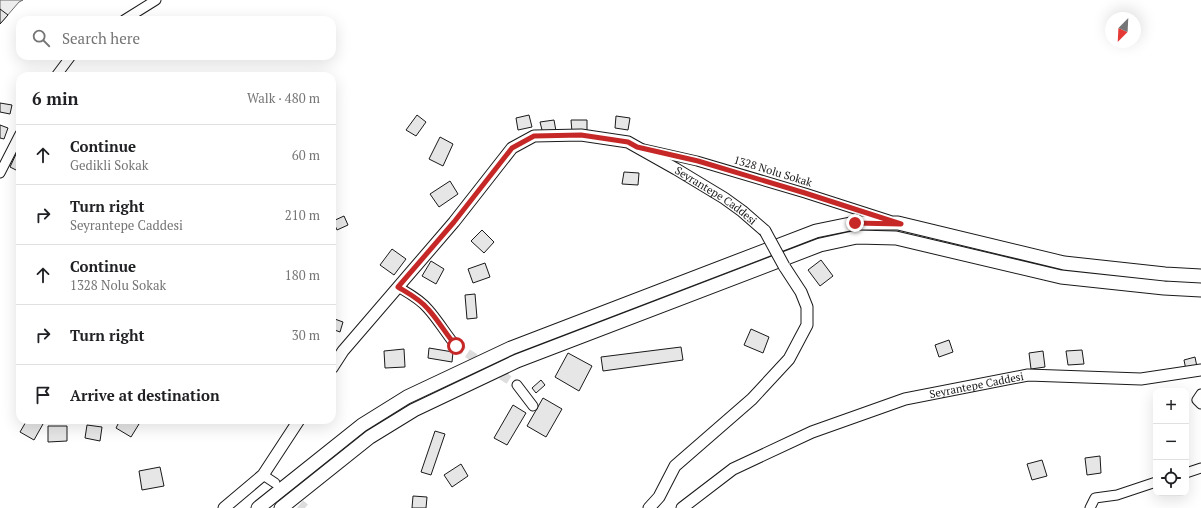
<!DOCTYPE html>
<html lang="en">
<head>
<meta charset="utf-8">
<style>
	body { margin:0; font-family:"PT Serif",serif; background:#f6f6f6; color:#202124 }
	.controls { position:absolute; right:12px; bottom:12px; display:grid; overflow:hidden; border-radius:8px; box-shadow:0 4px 16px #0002 }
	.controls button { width:36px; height:36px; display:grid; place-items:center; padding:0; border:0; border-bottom:1px solid #e0e0e0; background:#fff; color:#202124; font:20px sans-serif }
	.compass { position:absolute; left:1105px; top:12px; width:36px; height:36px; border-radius:50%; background:#fff; box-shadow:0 4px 16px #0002; rotate:204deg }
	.stop { position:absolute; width:12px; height:12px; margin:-9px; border:3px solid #c62828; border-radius:50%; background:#fff }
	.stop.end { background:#c62828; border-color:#fff; box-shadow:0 1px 4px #0008 }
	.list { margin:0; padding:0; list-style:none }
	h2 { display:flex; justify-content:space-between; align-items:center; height:52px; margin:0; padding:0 16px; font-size:17px }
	h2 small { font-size:13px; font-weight:400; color:#757577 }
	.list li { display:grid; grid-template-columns:26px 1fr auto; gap:12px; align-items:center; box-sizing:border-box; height:60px; padding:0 16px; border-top:1px solid #e0e0e0 }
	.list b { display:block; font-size:15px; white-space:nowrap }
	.list p { margin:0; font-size:13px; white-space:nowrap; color:#757577 }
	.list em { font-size:13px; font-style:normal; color:#757577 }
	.icon { flex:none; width:22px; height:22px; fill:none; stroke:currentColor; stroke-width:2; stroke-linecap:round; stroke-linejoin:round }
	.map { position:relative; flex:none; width:1201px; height:508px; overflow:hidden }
	.search { position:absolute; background:#fff; box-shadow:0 4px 16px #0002; left:16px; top:16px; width:320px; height:44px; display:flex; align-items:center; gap:10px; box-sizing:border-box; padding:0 14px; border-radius:12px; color:#757577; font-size:15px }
	.panel { position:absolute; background:#fff; box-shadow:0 4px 16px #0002; left:16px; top:72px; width:320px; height:352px; border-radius:12px }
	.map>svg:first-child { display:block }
</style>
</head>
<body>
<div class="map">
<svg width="1201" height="508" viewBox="0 0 1201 508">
	<rect width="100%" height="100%" fill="#fff"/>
	<polygon fill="#ededed" stroke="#6a6a6a" points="0,0 23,0 19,2 0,24"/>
	<g fill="#e6e6e6" stroke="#1a1a1a">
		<polygon points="0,9 8,15 0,24"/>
		<polygon points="0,103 12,105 10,114 0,112"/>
		<polygon points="417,115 426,122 416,136 406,130"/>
		<polygon points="529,115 532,127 518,130 516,118"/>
		<polygon points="616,116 630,118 628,130 615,128"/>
		<polygon points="554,120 556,131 543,134 540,122"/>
		<polygon points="571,120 587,120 587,132 572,132"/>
		<polygon points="0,125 8,128 4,139 0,138"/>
		<polygon points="440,137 453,144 443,166 429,159"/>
		<polygon points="17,152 20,154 20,172 10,167"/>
		<polygon points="624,172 639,173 638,185 622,184"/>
		<polygon points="450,181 458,194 439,207 430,194"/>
		<polygon points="344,216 348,225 337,230 333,221"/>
		<polygon points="482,230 494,242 484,253 471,241"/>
		<polygon points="392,249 406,259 394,275 380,265"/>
		<polygon points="821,260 833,276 820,286 808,270"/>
		<polygon points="431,261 444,269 436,284 422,276"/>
		<polygon points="485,263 490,277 473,283 468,269"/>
		<polygon points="475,294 477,318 467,319 465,295"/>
		<polygon points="332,318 343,322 340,332 332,329"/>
		<polygon points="751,329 769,337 763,353 744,345"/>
		<polygon points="949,340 953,352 939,357 935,345"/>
		<polygon points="681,347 683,360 603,371 601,357"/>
		<polygon points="429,348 453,352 452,362 428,358"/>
		<polygon points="404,349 405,367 385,368 384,351"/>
		<polygon points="1082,350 1084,364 1068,365 1066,351"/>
		<polygon points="1043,351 1045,367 1031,369 1029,353"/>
		<polygon points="568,353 592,366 579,391 555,377"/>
		<polygon points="1195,357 1197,367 1186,370 1184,360"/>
		<polygon points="541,380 545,385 536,393 532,388"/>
		<polygon points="543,398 562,409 546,437 527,426"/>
		<polygon points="513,405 526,413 507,445 494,438"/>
		<polygon points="27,420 36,420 43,424 34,440 20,432"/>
		<polygon points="120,420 133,420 139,424 131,437 116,428"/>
		<polygon points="87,425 102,427 100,441 85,438"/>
		<polygon points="48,426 67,426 67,441 48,442"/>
		<polygon points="435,431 445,434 431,475 421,472"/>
		<polygon points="1100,456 1101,473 1087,475 1085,458"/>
		<polygon points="1042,460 1047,476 1032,480 1027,464"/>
		<polygon points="461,464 468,476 452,487 444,475"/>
		<polygon points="160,467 164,486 142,490 139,471"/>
		<polygon points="413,496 427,497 426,508 412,508"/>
	</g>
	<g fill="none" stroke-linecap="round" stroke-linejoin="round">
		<g stroke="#ddd" stroke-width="9" stroke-dasharray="9 4.5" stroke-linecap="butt">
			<polyline points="456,346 517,385"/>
			<polyline points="290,495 305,508"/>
		</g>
		<g stroke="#1a1a1a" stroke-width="11">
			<g id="minor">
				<polyline points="124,20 156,0"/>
				<polyline points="56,76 71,56"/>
				<polyline points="644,149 697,161 805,193 889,220"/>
				<polyline points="0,173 20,134"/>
				<path d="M398 287C408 293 420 299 428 309 438 320 446 334 456 346"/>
				<polyline points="517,385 533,406"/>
				<polyline points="1201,394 1197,400 1201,404"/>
				<polyline points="1186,473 1201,468"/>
				<polyline points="263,475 275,483"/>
				<polyline points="1090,508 1095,498 1117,495 1156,482"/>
			</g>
		</g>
		<g stroke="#1a1a1a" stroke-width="13">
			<g id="tertiary">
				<path id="s1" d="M332 368 343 351 454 222 512 148 534 136 581 135 628 142 676 169 724 198 742 211 765 231"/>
				<polyline points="224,508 263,475 299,420"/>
				<polyline points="649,508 659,497 675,466 752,399 789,359 807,325 807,307 801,292 784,266"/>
				<path id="s2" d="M682 508 733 469 812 432 905 399 1028 375 1141 379 1201 370"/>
			</g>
		</g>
		<g stroke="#1a1a1a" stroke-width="15">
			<g id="secondary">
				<polyline points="258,508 362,425 407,397 511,348 816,231 855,223 898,223 1064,263 1165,274 1201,276"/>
				<polyline points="281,508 370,437 414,410 517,361 820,245 857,237 896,238 1061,277 1164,288 1201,290"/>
			</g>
		</g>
		<use href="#minor" stroke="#fff" stroke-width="9"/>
		<use href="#tertiary" stroke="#fff" stroke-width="11"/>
		<use href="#secondary" stroke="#fff" stroke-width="13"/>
		<g stroke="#1a1a1a" stroke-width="13" stroke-linecap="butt">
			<polyline id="tertiary-bridge" points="765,231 784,266"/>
		</g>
		<use href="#tertiary-bridge" stroke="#fff" stroke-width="11"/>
	</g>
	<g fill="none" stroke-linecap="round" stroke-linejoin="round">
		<path stroke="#c62828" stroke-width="5" d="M456 346C446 334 438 320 428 309 420 299 408 293 398 287L454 222 512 148 534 136 581 135 628 142 637 147 698 161 805 193 901 224 855 223"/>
	</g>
	<g text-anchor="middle" stroke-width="3" stroke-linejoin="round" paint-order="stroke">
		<g font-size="11" fill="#1a1a1a" stroke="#fff">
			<text transform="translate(773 171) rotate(17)" y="4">1328 Nolu Sokak</text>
			<text dy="4" stroke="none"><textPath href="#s1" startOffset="507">Seyrantepe Caddesi</textPath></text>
			<text dy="4" stroke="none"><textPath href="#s2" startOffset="323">Seyrantepe Caddesi</textPath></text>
		</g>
	</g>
</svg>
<div class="controls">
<button>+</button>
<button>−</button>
<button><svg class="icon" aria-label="locate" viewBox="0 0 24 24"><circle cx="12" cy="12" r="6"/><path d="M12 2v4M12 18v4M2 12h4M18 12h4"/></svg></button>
</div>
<svg class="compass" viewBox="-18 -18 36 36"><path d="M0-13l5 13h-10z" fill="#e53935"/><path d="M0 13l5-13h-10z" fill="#757577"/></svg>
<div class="stop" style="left:456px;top:346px"></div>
<div class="stop end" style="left:855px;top:223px"></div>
<div class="search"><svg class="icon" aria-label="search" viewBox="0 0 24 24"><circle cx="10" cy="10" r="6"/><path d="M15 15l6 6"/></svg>Search here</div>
<section class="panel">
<h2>6 min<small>Walk · 480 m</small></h2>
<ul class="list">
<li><svg class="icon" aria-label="ahead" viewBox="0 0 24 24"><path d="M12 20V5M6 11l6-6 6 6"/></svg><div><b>Continue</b><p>Gedikli Sokak</p></div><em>60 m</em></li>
<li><svg class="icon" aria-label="right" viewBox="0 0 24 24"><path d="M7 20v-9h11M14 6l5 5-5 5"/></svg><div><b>Turn right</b><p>Seyrantepe Caddesi</p></div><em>210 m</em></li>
<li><svg class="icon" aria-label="ahead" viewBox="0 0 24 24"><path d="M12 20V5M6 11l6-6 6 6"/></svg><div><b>Continue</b><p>1328 Nolu Sokak</p></div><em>180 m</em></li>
<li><svg class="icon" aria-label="right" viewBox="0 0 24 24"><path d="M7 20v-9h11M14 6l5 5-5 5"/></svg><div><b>Turn right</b></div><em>30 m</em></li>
<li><svg class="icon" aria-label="arrive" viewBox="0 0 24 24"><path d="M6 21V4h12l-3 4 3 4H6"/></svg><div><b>Arrive at destination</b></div></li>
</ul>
</section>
</div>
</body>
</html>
